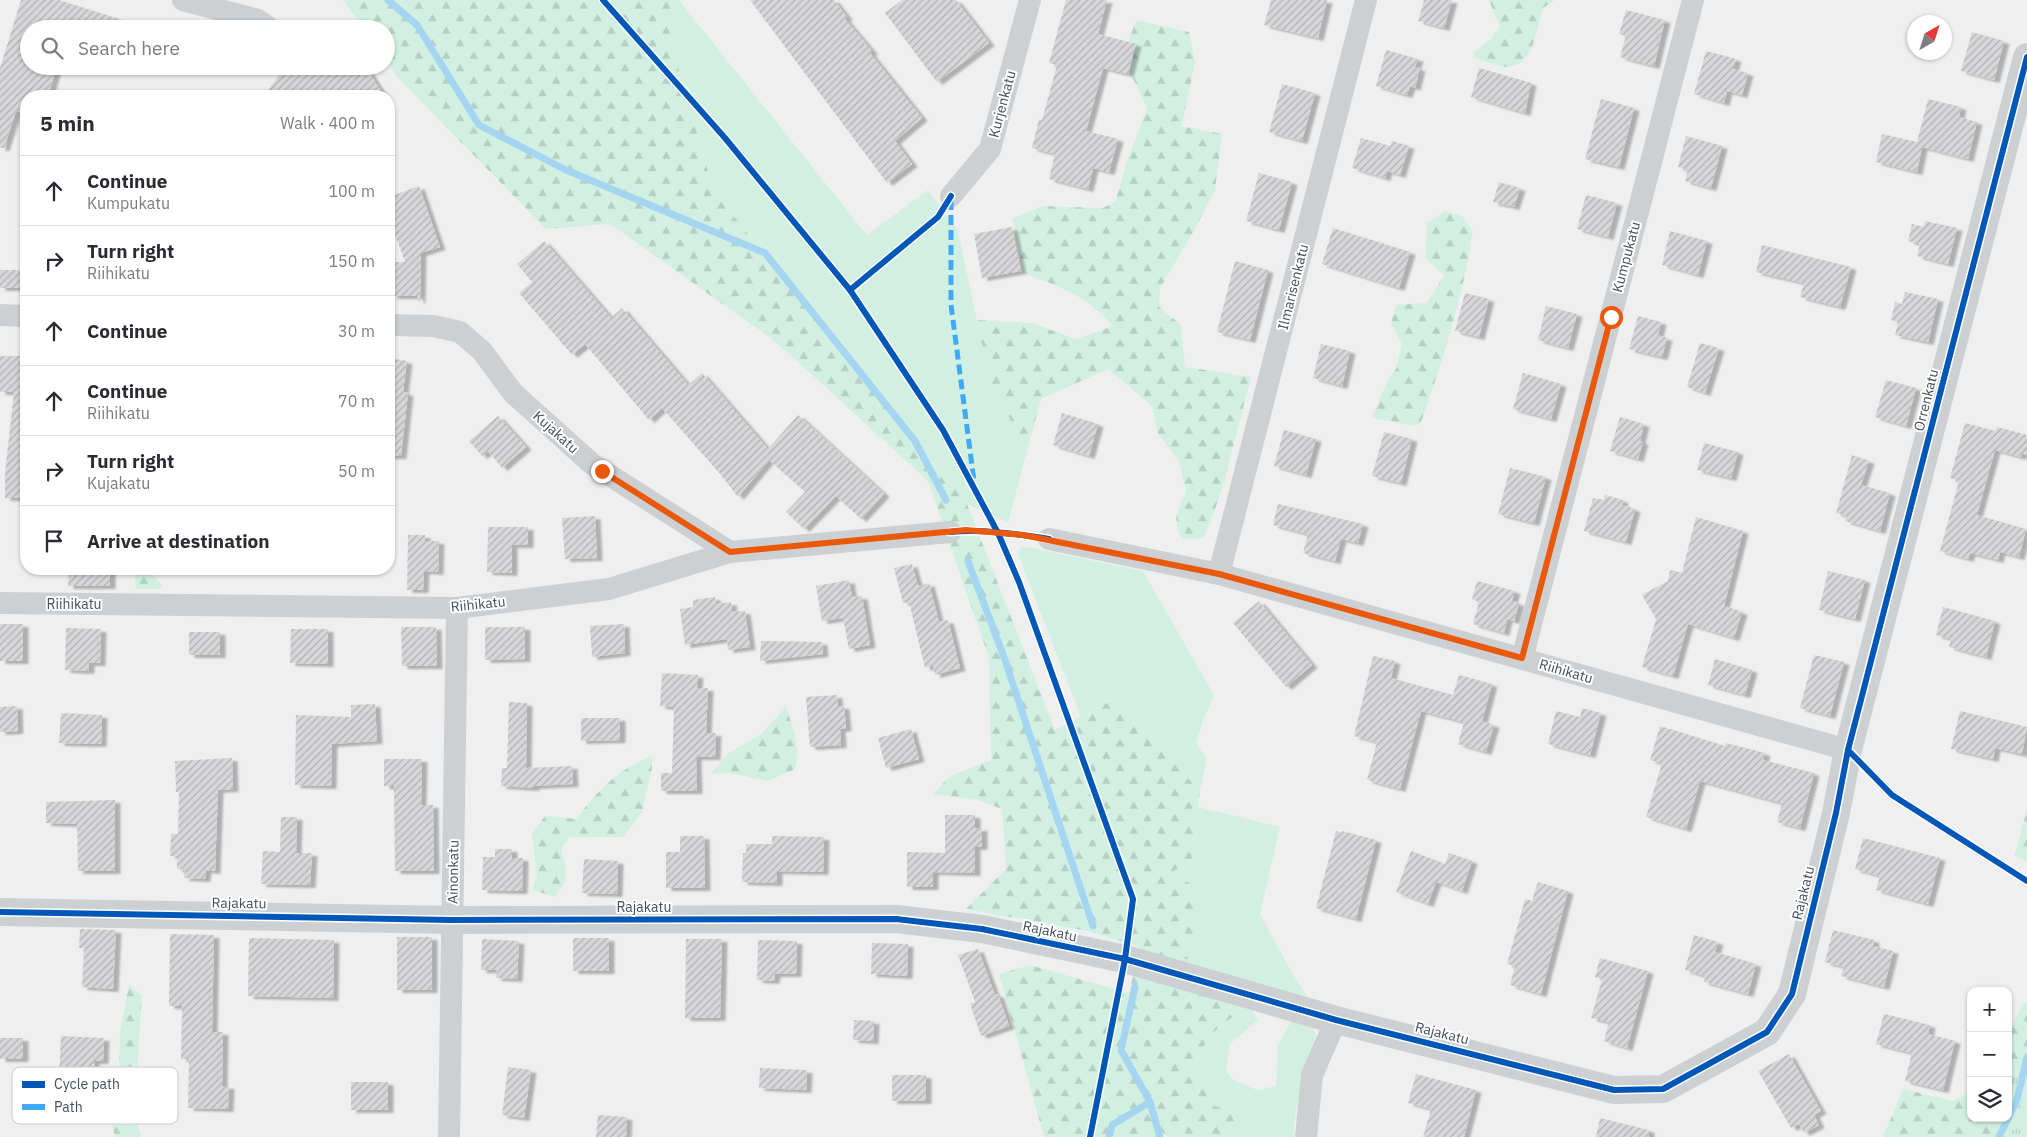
<!DOCTYPE html>
<html lang="en">
<head>
<meta charset="utf-8">
<style>
	body { margin:0; font-family:"IBM Plex Sans",sans-serif; background:#f7f7f7; color:#2b2b33 }
	.controls { position:absolute; right:15px; bottom:15px; display:grid; overflow:hidden; border-radius:10px; box-shadow:0 1px 4px #0004 }
	.controls button { width:45px; height:45px; display:grid; place-items:center; padding:0; border:0; border-bottom:1px solid #e1e1e2; background:#fff; color:#2b2b33; font:25px sans-serif }
	.compass { position:absolute; left:1907px; top:15px; width:45px; height:45px; border-radius:50%; background:#fff; box-shadow:0 1px 4px #0004; rotate:39deg }
	.stop { position:absolute; width:15px; height:15px; margin:-11px; border:4px solid #ea580c; border-radius:50%; background:#fff }
	.stop.end { background:#ea580c; border-color:#fff; box-shadow:0 1px 5px #0008 }
	.list { margin:0; padding:0; list-style:none }
	h2 { display:flex; justify-content:space-between; align-items:center; height:65px; margin:0; padding:0 20px; font-size:21px }
	h2 small { font-size:16px; font-weight:400; color:#7c7c81 }
	.list li { display:grid; grid-template-columns:32px 1fr auto; gap:15px; align-items:center; box-sizing:border-box; height:70px; padding:0 20px; border-top:1px solid #e1e1e2 }
	.list b { display:block; font-size:19px; white-space:nowrap }
	.list p { margin:0; font-size:16px; white-space:nowrap; color:#7c7c81 }
	.list em { font-size:16px; font-style:normal; color:#7c7c81 }
	.icon { flex:none; width:28px; height:28px; fill:none; stroke:currentColor; stroke-width:2; stroke-linecap:round; stroke-linejoin:round }
	.map { position:relative; flex:none; width:2027px; height:1137px; overflow:hidden }
	.search { position:absolute; background:#fff; box-shadow:0 1px 4px #0004; left:20px; top:20px; width:375px; height:55px; display:flex; align-items:center; gap:12px; box-sizing:border-box; padding:0 18px; border-radius:28px; color:#7c7c81; font-size:19px }
	.panel { position:absolute; background:#fff; box-shadow:0 1px 4px #0004; left:20px; top:90px; width:375px; height:485px; border-radius:20px }
	.map>svg:first-child { display:block }
</style>
</head>
<body>
<div class="map">
<svg width="2027" height="1137" viewBox="0 0 2027 1137">
	<defs>
		<pattern id="forest-firs" width="22" height="20" patternUnits="userSpaceOnUse" patternTransform="scale(1.25)"><rect width="22" height="20" fill="#d2f0e2"/><path d="M5 1l3.5 6h-7zM16 11l3.5 6h-7z" fill="#b6cfc4"/></pattern>
		<pattern id="park-tufts" width="24" height="20" patternUnits="userSpaceOnUse" patternTransform="scale(1.25)"><rect width="24" height="20" fill="#d2f0e2"/><path d="M3 7l-1-3M5 7V3M7 7l1-3M15 17l-1-3M17 17v-4M19 17l1-3" fill="none" stroke="#b6cfc4"/></pattern>
		<pattern id="building-hatch" width="6" height="6" patternUnits="userSpaceOnUse" patternTransform="scale(1.25)"><rect width="6" height="6" fill="#d7d7d9"/><path d="M-1 1l2-2M0 6l6-6M5 7l2-2" fill="none" stroke="#b0b1b3"/></pattern>
		<filter id="shadow"><feDropShadow dx="5.5" dy="3" stdDeviation="1" flood-color="#0004"/></filter>
	</defs>
	<rect width="100%" height="100%" fill="#f0efef"/>
	<g fill="#d2f0e2">
		<polygon points="676,0 679,0 867,235 928,190 958,231 990,382 1027,451 1008,523 967,504 714,192 672,47"/>
		<polygon points="1022,546 1143,571 1214,695 1203,720 1196,743 1207,759 1200,791 1113,700 1081,717 1018,554"/>
		<polygon points="1198,807 1280,827 1260,914 1292,973 1307,996 1196,968 1181,950 1168,874 1192,861"/>
		<polygon points="1224,1000 1252,1011 1258,1020 1230,1044 1226,1071 1234,1080 1257,1090 1276,1086 1278,1045 1292,1020 1309,1023 1316,1034 1295,1115 1294,1137 1232,1137 1255,1118 1212,1105 1194,1069 1208,1037 1236,1015"/>
	</g>
	<g fill="url(#forest-firs)">
		<polygon points="343,0 676,0 672,47 714,192 967,504 1055,730 1113,700 1200,791 1192,861 1168,874 1199,887 1198,934 1181,950 1236,1014 1208,1037 1194,1069 1212,1105 1255,1118 1232,1137 1168,1137 1161,1131 1162,1137 1044,1137 999,974 1030,965 1129,993 1140,947 1087,931 966,909 1006,869 1002,809 978,800 933,794 950,776 991,760 989,658 928,481 776,342 610,224 546,229 400,80 386,61 386,29 364,29"/>
		<path d="M1489 0H1555L1543 8C1537 27 1534 65 1509 67 1498 67 1484 61 1474 58L1473 53 1490 40 1500 27Z"/>
		<path d="M1136 20 1189 32 1195 62 1182 126 1222 134 1215 190 1195 229 1160 288 1159 307 1181 325 1185 367 1251 377 1222 490 1204 538 1184 539 1178 533 1176 516 1186 491 1179 461 1158 434 1152 406 1108 369 1041 399 1027 451 990 382 977 320 1032 323 1076 339 1113 326C1087 296 1059 286 1023 273L1013 218 1043 206 1103 208 1115 202 1128 159 1147 108 1123 57Z"/>
		<path d="M1445 211 1462 216 1473 231C1463 297 1443 360 1421 422L1416 426 1372 418 1387 381 1396 369 1402 344 1391 324 1396 305 1427 303 1444 275 1425 258 1427 223Z"/>
		<polygon points="134,569 154,569 154,576 163,586 158,589 136,589"/>
		<path d="M786 707C793 728 801 746 795 769L767 781 729 773 710 774 729 753 761 734Z"/>
		<path d="M652 756V768L642 812 623 837H570L561 849C567 873 571 876 555 897L532 890 537 877 532 834 545 816 576 819C598 790 618 769 652 756Z"/>
		<polygon points="2027,808 2027,862 2015,855"/>
		<polygon points="129,985 142,996 137,1069 158,1075 156,1103 137,1122 141,1137 115,1137 110,1117 119,1069 120,1032"/>
		<path d="M2027 1002V1047L2008 1097C2008 1068 2003 1022 2027 1002Z"/>
		<polygon points="1903,1089 1953,1101 1971,1092 1971,1118 2000,1118 1993,1137 1883,1137"/>
	</g>
	<polygon fill="url(#park-tufts)" points="2027,1047 2027,1137 1993,1137 2000,1118 2008,1118 2008,1097"/>
	<g fill="none" stroke-linecap="round" stroke-linejoin="round">
		<g stroke="#a5d5f0" stroke-width="7">
			<polyline points="388,0 417,25 479,125 566,170 765,253 915,441 946,500"/>
			<polyline points="968,561 1005,660 1093,926"/>
			<polyline points="1135,987 1121,1050 1150,1102 1160,1137"/>
			<polyline points="2008,1118 2017,1100 2027,1057"/>
			<polyline points="1109,1137 1112,1125 1150,1102"/>
			<polyline points="1999,1137 2008,1118"/>
		</g>
	</g>
	<g fill="url(#building-hatch)" filter="url(#shadow)">
		<polygon points="21,0 59,0 138,25 137,29 29,29 29,66 57,66 48,96 26,96 26,114 16,111 4,148 0,148 0,68"/>
		<polygon points="750,0 834,0 847,17 845,19 872,51 870,53 922,118 895,141 912,164 887,183"/>
		<polygon points="902,0 956,0 989,43 937,82 885,13"/>
		<polygon points="1066,0 1107,0 1098,34 1136,44 1128,74 1103,68 1086,131 1118,139 1109,172 1093,168 1088,189 1049,179 1055,154 1032,148 1039,119 1042,120 1057,65 1049,63"/>
		<polygon points="1271,0 1327,0 1318,38 1264,25"/>
		<polygon points="1424,0 1452,0 1444,28 1418,21"/>
		<polygon points="1626,10 1665,20 1654,66 1620,57 1626,36 1619,34"/>
		<polygon points="1972,32 2004,41 1994,80 1961,71"/>
		<polygon points="1386,50 1418,59 1415,67 1420,68 1415,88 1410,86 1407,95 1376,86"/>
		<polygon points="1706,51 1736,59 1733,69 1748,73 1742,95 1727,91 1724,103 1694,94"/>
		<polygon points="285,66 365,66 384,96 264,96"/>
		<polygon points="1479,68 1531,83 1525,113 1471,97"/>
		<polygon points="1282,84 1315,93 1302,141 1269,132"/>
		<polygon points="1601,99 1634,108 1619,167 1585,159"/>
		<polygon points="1928,99 1961,107 1959,117 1977,122 1968,159 1922,147 1917,172 1876,162 1882,134 1917,142"/>
		<polygon points="1686,136 1722,146 1711,188 1685,181 1688,170 1678,167"/>
		<polygon points="1361,138 1390,146 1392,141 1409,146 1400,175 1387,171 1385,178 1352,168"/>
		<polygon points="1259,173 1292,182 1279,230 1246,221"/>
		<polygon points="1499,182 1520,188 1514,207 1493,202"/>
		<polygon points="419,186 440,247 421,253 420,301 419,301 417,296 392,296 393,262 405,262 389,217 389,197"/>
		<polygon points="1586,195 1617,203 1608,237 1577,229"/>
		<polygon points="1925,221 1957,228 1948,264 1917,256 1920,244 1908,241 1912,224 1924,227"/>
		<polygon points="1012,227 1021,271 982,278 974,234"/>
		<polygon points="1333,228 1410,252 1399,288 1322,264"/>
		<polygon points="1670,231 1707,241 1698,275 1662,265"/>
		<polygon points="544,241 611,318 622,308 688,385 702,373 768,449 798,415 884,494 861,519 836,496 804,529 786,512 805,492 769,460 738,497 721,475 662,408 649,420 585,344 572,355 519,293 532,282 517,264"/>
		<polygon points="1762,245 1851,267 1840,307 1800,297 1804,283 1756,272"/>
		<polygon points="1235,261 1268,270 1250,340 1217,332"/>
		<rect x="0" y="270" width="20" height="18"/>
		<polygon points="1905,292 1938,299 1928,342 1895,335 1898,322 1891,320 1895,302 1902,304"/>
		<polygon points="1465,293 1489,299 1479,337 1455,331"/>
		<polygon points="1546,306 1577,314 1568,348 1538,340"/>
		<polygon points="1638,316 1661,322 1658,335 1667,338 1662,357 1629,349"/>
		<polygon points="1700,343 1719,348 1705,393 1687,387"/>
		<polygon points="1321,344 1350,351 1342,386 1313,378"/>
		<polygon points="0,356 23,356 22,388 26,389 26,498 5,498 5,473 14,392 0,392"/>
		<polygon points="389,358 407,361 403,392 408,393 401,456 389,456"/>
		<polygon points="1523,373 1561,384 1551,419 1513,409"/>
		<polygon points="1886,380 1916,388 1906,426 1875,417"/>
		<polygon points="1062,413 1098,424 1089,456 1053,445"/>
		<polygon points="498,416 526,447 502,468 488,451 482,456 469,441"/>
		<polygon points="1620,417 1644,424 1640,441 1643,442 1638,459 1610,451"/>
		<polygon points="1965,423 1996,431 1997,427 2027,435 2027,455 2022,453 2021,457 1995,450 1977,515 2026,529 2019,557 2000,552 1998,560 1970,553 1968,559 1940,551 1959,481 1950,478"/>
		<polygon points="1284,430 1316,439 1306,475 1274,466"/>
		<polygon points="1384,432 1412,439 1401,483 1372,476"/>
		<polygon points="1704,443 1738,452 1731,478 1697,470"/>
		<polygon points="1852,455 1869,461 1861,485 1890,493 1880,531 1845,521 1847,516 1836,513"/>
		<polygon points="1510,468 1546,477 1534,523 1498,514"/>
		<polygon points="1605,495 1623,500 1622,505 1635,509 1626,542 1584,531 1593,498 1604,500"/>
		<polygon points="1278,504 1363,524 1358,543 1341,539 1335,561 1303,553 1308,534 1273,525"/>
		<polygon points="595,516 597,558 565,559 562,518"/>
		<polygon points="1696,517 1743,531 1724,606 1742,612 1734,638 1688,624 1673,676 1642,667 1656,619 1642,595 1668,581 1670,570 1682,573"/>
		<polygon points="488,527 528,527 528,545 512,545 512,573 487,572"/>
		<polygon points="408,535 425,535 425,541 439,541 438,572 424,571 423,590 407,590"/>
		<polygon points="912,564 918,586 929,583 939,622 948,620 960,668 935,675 933,665 925,668 909,602 903,603 894,568"/>
		<polygon points="69,569 110,569 110,586 68,586"/>
		<polygon points="1828,571 1865,580 1855,619 1819,610"/>
		<polygon points="849,580 852,597 862,596 870,645 849,649 843,618 822,621 816,586"/>
		<polygon points="1477,581 1515,591 1512,601 1519,603 1514,621 1507,619 1504,633 1473,624 1479,602 1472,599"/>
		<polygon points="715,597 716,604 731,602 732,612 745,611 750,647 728,650 727,639 685,645 680,609 693,607 693,600"/>
		<polygon points="1259,601 1312,665 1286,687 1233,623"/>
		<polygon points="1943,607 1995,621 1986,657 1949,647 1951,639 1936,635"/>
		<rect x="0" y="624" width="23" height="37"/>
		<polygon points="624,624 625,653 592,657 590,626"/>
		<polygon points="401,627 436,627 437,666 402,666"/>
		<polygon points="485,627 525,627 525,659 485,660"/>
		<polygon points="66,628 101,629 100,663 89,663 89,671 65,670"/>
		<polygon points="291,629 328,629 328,664 290,663"/>
		<rect x="189" y="632" width="31" height="23"/>
		<polygon points="761,641 822,642 823,654 760,661"/>
		<polygon points="1814,655 1844,662 1830,716 1800,708"/>
		<polygon points="1373,656 1395,661 1391,678 1453,695 1459,675 1492,684 1482,721 1494,725 1486,752 1458,744 1464,722 1421,711 1400,789 1367,780 1377,742 1354,736"/>
		<polygon points="1715,659 1752,670 1745,695 1708,685"/>
		<polygon points="662,673 698,675 697,688 708,688 706,733 716,733 715,757 696,757 697,791 661,791 661,773 672,773 674,707 660,706"/>
		<polygon points="837,695 838,706 844,706 846,728 840,729 841,745 810,747 806,697"/>
		<polygon points="509,702 527,703 526,768 572,766 573,784 534,786 534,788 501,786 502,768 507,768"/>
		<polygon points="375,704 377,741 332,744 331,786 295,785 296,715 351,717 351,705"/>
		<polygon points="17,706 18,731 0,732 0,707"/>
		<polygon points="1582,708 1601,713 1590,755 1548,744 1556,711 1580,717"/>
		<polygon points="1960,711 2027,727 2022,754 1995,748 1993,759 1951,749"/>
		<polygon points="61,713 102,715 101,744 59,743"/>
		<polygon points="581,718 620,718 620,740 581,741"/>
		<polygon points="1660,726 1725,746 1726,743 1765,753 1763,760 1814,773 1800,828 1777,822 1782,803 1700,781 1686,829 1646,817 1662,763 1650,760"/>
		<polygon points="911,729 919,759 886,768 878,738"/>
		<polygon points="232,758 233,789 218,790 215,871 206,870 205,879 184,878 185,870 177,869 177,856 170,856 171,834 178,834 179,792 176,792 175,761"/>
		<polygon points="384,759 422,759 421,805 433,805 434,871 395,871 394,786 384,786"/>
		<polygon points="115,800 115,871 78,871 77,824 46,823 46,802"/>
		<polygon points="945,815 975,815 975,828 982,828 982,847 975,847 975,873 933,872 933,887 907,887 907,852 945,853"/>
		<polygon points="281,817 297,817 296,853 312,853 310,885 261,884 263,851 280,852"/>
		<polygon points="1336,831 1342,833 1342,831 1376,840 1356,919 1316,908"/>
		<polygon points="680,836 704,836 705,888 666,888 666,852 680,852"/>
		<polygon points="772,836 824,837 823,872 777,871 777,883 742,882 743,853 746,853 746,844 772,844"/>
		<polygon points="1863,838 1940,858 1928,904 1876,890 1880,876 1855,869"/>
		<polygon points="495,849 512,849 512,858 523,858 522,891 482,890 483,857 495,857"/>
		<polygon points="1411,851 1445,864 1449,853 1472,861 1462,891 1436,882 1428,904 1396,892"/>
		<polygon points="584,859 618,861 617,894 582,893"/>
		<polygon points="1538,882 1568,891 1541,994 1510,985 1515,966 1507,964 1525,899 1532,901"/>
		<polygon points="80,929 116,930 113,989 82,987 84,948 79,948"/>
		<polygon points="1833,930 1874,940 1873,946 1893,951 1884,987 1841,976 1844,967 1825,962"/>
		<polygon points="170,934 214,935 212,1032 223,1032 222,1086 229,1086 228,1109 188,1108 189,1059 181,1059 182,1006 169,1006"/>
		<polygon points="1694,935 1718,942 1715,952 1756,964 1748,994 1704,982 1705,976 1685,970"/>
		<rect x="397" y="937" width="35" height="53"/>
		<polygon points="249,938 334,940 333,998 248,996"/>
		<rect x="573" y="938" width="36" height="33"/>
		<polygon points="482,939 519,941 517,979 496,978 497,970 481,970"/>
		<polygon points="686,939 722,939 720,1018 685,1018"/>
		<polygon points="758,940 797,941 796,974 775,974 774,981 757,980"/>
		<polygon points="872,943 908,944 907,976 871,974"/>
		<polygon points="978,949 995,995 998,994 1009,1026 981,1036 970,1004 975,1002 958,955"/>
		<polygon points="1600,958 1648,971 1627,1048 1604,1041 1609,1022 1591,1018 1602,979 1595,977"/>
		<polygon points="1884,1014 1930,1025 1928,1034 1955,1041 1943,1090 1905,1081 1912,1053 1876,1044"/>
		<polygon points="854,1020 874,1021 873,1041 853,1040"/>
		<polygon points="61,1036 104,1038 103,1061 94,1061 95,1099 85,1099 85,1103 53,1104 53,1080 59,1080"/>
		<rect x="0" y="1038" width="23" height="21"/>
		<polygon points="1789,1054 1821,1111 1814,1115 1819,1125 1804,1133 1799,1124 1791,1128 1758,1071"/>
		<polygon points="508,1067 531,1070 524,1118 502,1115"/>
		<polygon points="760,1068 807,1070 806,1090 759,1088"/>
		<polygon points="1416,1074 1476,1090 1464,1137 1423,1137 1431,1109 1408,1103"/>
		<rect x="892" y="1075" width="34" height="26"/>
		<rect x="351" y="1082" width="37" height="28"/>
		<polygon points="598,1115 627,1117 626,1137 596,1137"/>
		<polygon points="1600,1118 1649,1130 1649,1137 1596,1137"/>
	</g>
	<g fill="none" stroke-linecap="round" stroke-linejoin="round">
		<g stroke="#cdd0d3" stroke-width="22">
			<polyline points="183,0 258,20 271,29"/>
			<polyline points="951,196 990,149 1030,0"/>
			<polyline points="0,315 26,316"/>
			<polyline points="389,325 434,326 460,332 482,351 513,393 592,464 730,552"/>
			<polyline points="1049,539 1219,574 1848,750"/>
			<polyline points="1219,574 1366,0"/>
			<polyline points="0,603 457,608 609,589 730,552 950,532"/>
			<polyline points="1522,659 1693,0"/>
			<polyline points="449,1137 457,608"/>
			<polyline points="1306,1137 1312,1075 1336,1020"/>
		</g>
		<polyline stroke="#cdd0d3" stroke-width="28" points="0,912 452,920 896,919 982,929 1125,959 1336,1020 1614,1090 1663,1089 1767,1032 1792,994 1836,813 1848,750 2027,57"/>
		<polyline stroke="#3fa9f5" stroke-width="5" stroke-dasharray="10 5" stroke-linecap="butt" points="951,200 951,305 974,481"/>
		<g stroke="#fff" stroke-width="9">
			<g id="cycleway">
				<polyline points="603,0 725,138 850,290 943,430 998,533 1019,582 1133,899 1125,959 1090,1137"/>
				<polyline points="850,290 938,217 951,196"/>
				<path d="M950 532C982 529 1017 534 1049 539"/>
				<polyline points="1848,750 1892,795 2027,881"/>
				<polyline points="0,912 452,920 896,919 982,929 1125,959 1336,1020 1614,1090 1663,1089 1767,1032 1792,994 1836,813 1848,750 2027,57"/>
			</g>
		</g>
		<use href="#cycleway" stroke="#0057b8" stroke-width="6"/>
	</g>
	<g fill="none" stroke-linecap="round" stroke-linejoin="round">
		<polyline stroke="#ea580c" stroke-width="6" points="602,471 730,552 966,530 1023,535 1219,574 1522,658 1611,317"/>
	</g>
	<g text-anchor="middle" stroke-width="4" stroke-linejoin="round" paint-order="stroke">
		<g font-size="14" fill="#454e5c" stroke="#fff">
			<text transform="translate(1002 104) rotate(-75)" y="5">Kurjenkatu</text>
			<text transform="translate(1626 257) rotate(-75)" y="5">Kumpukatu</text>
			<text transform="translate(1293 287) rotate(-76)" y="5">Ilmarisenkatu</text>
			<text transform="translate(1926 400) rotate(-76)" y="5">Orrenkatu</text>
			<text transform="translate(556 432) rotate(42)" y="5">Kujakatu</text>
			<text x="74" y="609">Riihikatu</text>
			<text transform="translate(478 604) rotate(-6)" y="5">Riihikatu</text>
			<text transform="translate(1566 671) rotate(16)" y="5">Riihikatu</text>
			<text transform="translate(453 872) rotate(-89)" y="5">Ainonkatu</text>
			<text transform="translate(1803 893) rotate(-76)" y="5">Rajakatu</text>
			<text transform="translate(239 903) rotate(1)" y="5">Rajakatu</text>
			<text x="644" y="912">Rajakatu</text>
			<text transform="translate(1050 931) rotate(12)" y="5">Rajakatu</text>
			<text transform="translate(1442 1033) rotate(14)" y="5">Rajakatu</text>
		</g>
	</g>
	<rect x="12" y="1067" width="166" height="57" rx="8" fill="#fff" stroke="#c7cace" stroke-width="1"/>
	<rect x="22" y="1081" width="23" height="7" fill="#0057b8"/>
	<rect x="22" y="1104" width="23" height="6" fill="#3fa9f5"/>
	<g font-size="14" fill="#454e5c">
		<text x="54" y="1089">Cycle path</text>
		<text x="54" y="1112">Path</text>
	</g>
</svg>
<div class="controls">
<button>+</button>
<button>−</button>
<button><svg class="icon" aria-label="layers" viewBox="0 0 24 24"><path d="M12 4l9 5-9 5-9-5zM3 14l9 5 9-5"/></svg></button>
</div>
<svg class="compass" viewBox="-18 -18 36 36"><path d="M0-13l5 13h-10z" fill="#e53935"/><path d="M0 13l5-13h-10z" fill="#7c7c81"/></svg>
<div class="stop" style="left:1611px;top:317px"></div>
<div class="stop end" style="left:602px;top:471px"></div>
<div class="search"><svg class="icon" aria-label="search" viewBox="0 0 24 24"><circle cx="10" cy="10" r="6"/><path d="M15 15l6 6"/></svg>Search here</div>
<section class="panel">
<h2>5 min<small>Walk · 400 m</small></h2>
<ul class="list">
<li><svg class="icon" aria-label="ahead" viewBox="0 0 24 24"><path d="M12 20V5M6 11l6-6 6 6"/></svg><div><b>Continue</b><p>Kumpukatu</p></div><em>100 m</em></li>
<li><svg class="icon" aria-label="right" viewBox="0 0 24 24"><path d="M7 20v-9h11M14 6l5 5-5 5"/></svg><div><b>Turn right</b><p>Riihikatu</p></div><em>150 m</em></li>
<li><svg class="icon" aria-label="ahead" viewBox="0 0 24 24"><path d="M12 20V5M6 11l6-6 6 6"/></svg><div><b>Continue</b></div><em>30 m</em></li>
<li><svg class="icon" aria-label="ahead" viewBox="0 0 24 24"><path d="M12 20V5M6 11l6-6 6 6"/></svg><div><b>Continue</b><p>Riihikatu</p></div><em>70 m</em></li>
<li><svg class="icon" aria-label="right" viewBox="0 0 24 24"><path d="M7 20v-9h11M14 6l5 5-5 5"/></svg><div><b>Turn right</b><p>Kujakatu</p></div><em>50 m</em></li>
<li><svg class="icon" aria-label="arrive" viewBox="0 0 24 24"><path d="M6 21V4h12l-3 4 3 4H6"/></svg><div><b>Arrive at destination</b></div></li>
</ul>
</section>
</div>
</body>
</html>
